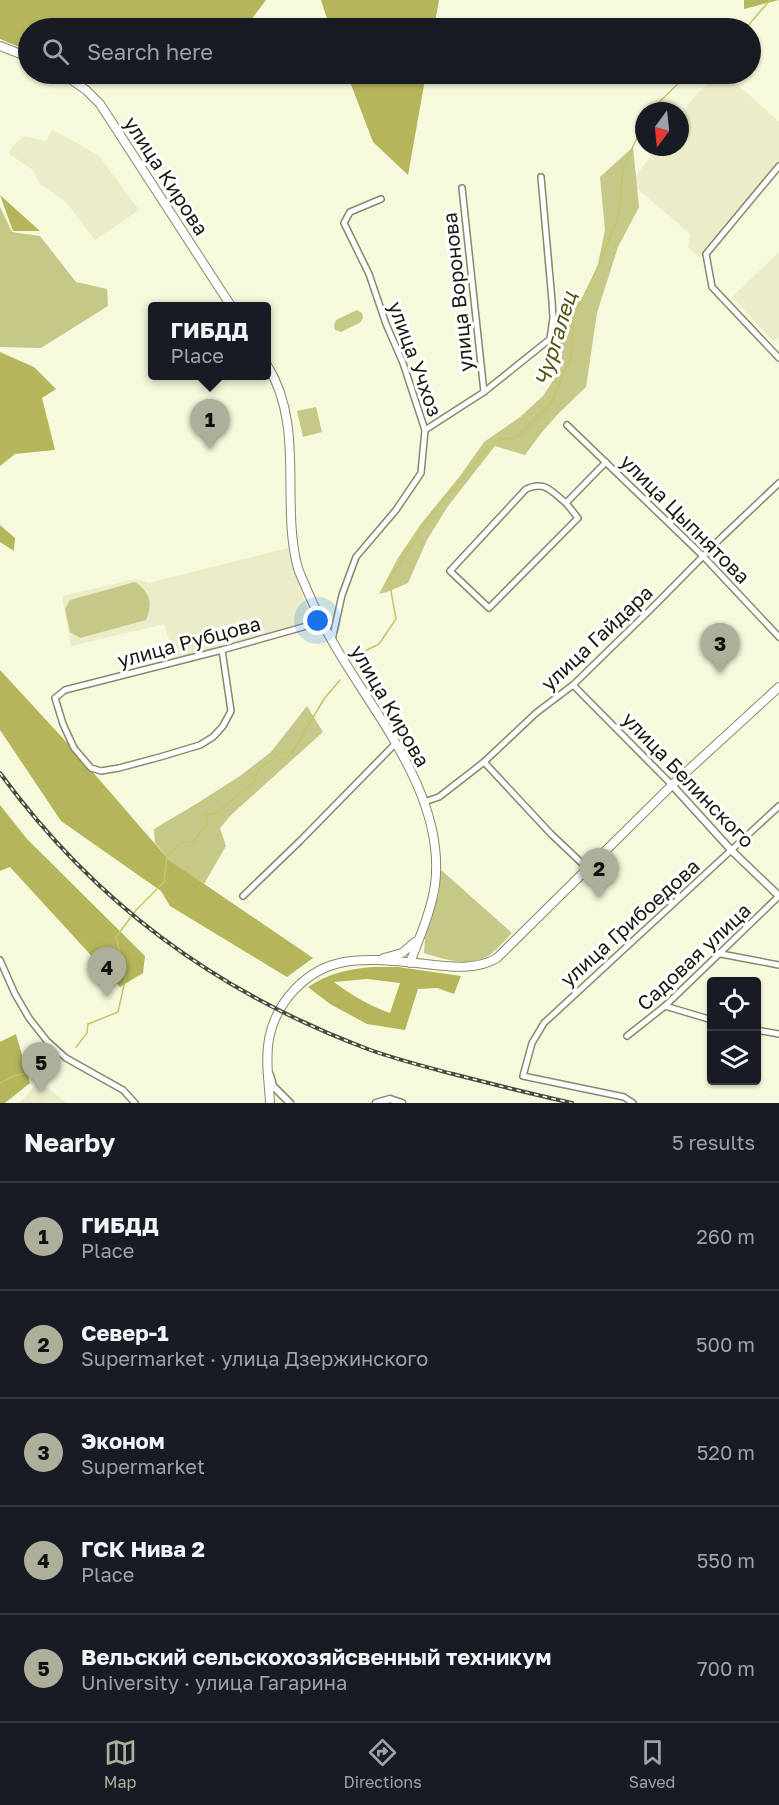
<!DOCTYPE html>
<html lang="en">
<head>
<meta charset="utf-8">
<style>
	body { margin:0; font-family:"Golos Text",sans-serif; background:#242831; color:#f1f3f6 }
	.controls { position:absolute; right:18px; bottom:18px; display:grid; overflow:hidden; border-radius:6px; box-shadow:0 2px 4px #0004 }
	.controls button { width:54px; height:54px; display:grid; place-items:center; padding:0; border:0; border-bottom:2px solid #363941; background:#171b24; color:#f1f3f6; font:30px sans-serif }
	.compass { position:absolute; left:635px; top:102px; width:54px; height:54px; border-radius:50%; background:#171b24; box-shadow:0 2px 4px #0004; rotate:195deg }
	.you { position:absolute; left:318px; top:621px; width:21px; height:21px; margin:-15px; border:4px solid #fff; border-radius:50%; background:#1a73e8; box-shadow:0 0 0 9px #1a73e833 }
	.badge { display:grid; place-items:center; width:39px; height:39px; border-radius:50%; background:#aeaf9a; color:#111; font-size:20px; font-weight:700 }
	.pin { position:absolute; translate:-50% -50px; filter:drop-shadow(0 2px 3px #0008) }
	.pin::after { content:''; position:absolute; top:32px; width:21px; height:18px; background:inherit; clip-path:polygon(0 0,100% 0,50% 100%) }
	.popup { position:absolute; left:148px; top:302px; width:123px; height:78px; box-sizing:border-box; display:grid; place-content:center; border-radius:6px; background:#171b24; filter:drop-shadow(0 2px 4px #0005); font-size:20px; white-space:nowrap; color:#9ea1a6 }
	.popup b { font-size:22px; color:#f1f3f6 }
	.popup::after { content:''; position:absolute; left:50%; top:100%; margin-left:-12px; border:12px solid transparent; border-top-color:#171b24 }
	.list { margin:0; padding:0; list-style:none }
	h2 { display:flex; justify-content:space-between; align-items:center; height:78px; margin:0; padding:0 24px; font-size:26px }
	h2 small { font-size:20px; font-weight:400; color:#9ea1a6 }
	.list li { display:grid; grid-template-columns:39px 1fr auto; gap:18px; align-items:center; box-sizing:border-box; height:108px; padding:0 24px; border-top:2px solid #363941 }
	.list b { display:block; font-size:22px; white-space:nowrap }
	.list p { margin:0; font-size:20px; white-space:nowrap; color:#9ea1a6 }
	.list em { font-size:20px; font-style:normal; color:#9ea1a6 }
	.icon { flex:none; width:33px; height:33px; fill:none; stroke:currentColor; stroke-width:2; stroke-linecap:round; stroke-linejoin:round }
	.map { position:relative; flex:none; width:779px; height:1103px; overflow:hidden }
	.search { position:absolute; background:#171b24; box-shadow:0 2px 4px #0004; left:18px; right:18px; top:18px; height:66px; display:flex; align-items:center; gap:15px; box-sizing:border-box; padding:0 21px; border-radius:33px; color:#9ea1a6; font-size:22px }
	.sheet { height:618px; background:#171b24 }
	nav { display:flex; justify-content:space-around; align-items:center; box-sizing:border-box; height:84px; border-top:2px solid #363941; background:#171b24; font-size:16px; color:#9ea1a6 }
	nav a { display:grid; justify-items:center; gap:3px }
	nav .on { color:#aeaf9a }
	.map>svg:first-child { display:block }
</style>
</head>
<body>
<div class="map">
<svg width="779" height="1103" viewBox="0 0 779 1103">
	<rect width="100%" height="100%" fill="#f7f9dc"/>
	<g fill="#ebecc8">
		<polygon points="716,74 726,74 779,122 779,166 700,258 688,247 690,234 631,183 657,147 680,147 680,115 690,102"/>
		<polygon points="52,130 68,138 99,156 139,210 95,240 66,202 39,183 33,170 9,154 12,147 24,136 46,141"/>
		<polygon points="779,252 779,337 774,342 732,297"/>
		<polygon points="288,548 311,623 175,658 164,624 71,646 62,596 135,579 149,583"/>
		<polygon points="39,1080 66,1103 20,1103"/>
	</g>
	<g fill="#c6c887">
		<polygon points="633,147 639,207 618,247 597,313 586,387 558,414 542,432 525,455 495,446 448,506 427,540 408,583 387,592 379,594 398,558 421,524 460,476 484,442 520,417 543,396 560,370 562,353 555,332 570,308 584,296 598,264 605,230 600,177"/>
		<polygon points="0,207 12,232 40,236 76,282 107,289 108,306 41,348 0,347"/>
		<polygon points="357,310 362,313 363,317 361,322 341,332 335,330 334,326 336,320"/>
		<polygon points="316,407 322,432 303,437 297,411"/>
		<path d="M135 582C150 592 153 603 146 620L80 638 70 632 65 609 70 600Z"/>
		<polygon points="307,706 323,732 231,815 220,828 226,846 204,884 169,860 155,843 154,829 196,804 240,776 271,752"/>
		<path d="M440 869 512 933C505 940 497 950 488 956 470 968 443 959 424 953L425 937 439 893Z"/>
	</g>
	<g fill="#b5b65b" fill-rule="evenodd">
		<polygon points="0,0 266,0 248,24 203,24 198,28 28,28 28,51 0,39"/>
		<polygon points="321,0 439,0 434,28 330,28"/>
		<polygon points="744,0 779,0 744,9"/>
		<polygon points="72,74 116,74 82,83"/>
		<polygon points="347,74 426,74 408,175 373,142"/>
		<polygon points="0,195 40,231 13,231"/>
		<polygon points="0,352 34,367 56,389 42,398 55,450 15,454 0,466"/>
		<polygon points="0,525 15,538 14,551 0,542"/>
		<polygon points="0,670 71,747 169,860 313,958 287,977 170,906 161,891 61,821 0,730"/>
		<polygon points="0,805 27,839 145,956 143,973 120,987 10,867 0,871"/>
		<path d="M373 967H398L461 976 454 994 437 988 418 989 405 1030 367 1024 330 1004 308 987C329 973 349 969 373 967ZM367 979 400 983 390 1013C370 1006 351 995 334 982Z"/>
		<polygon points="16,1034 30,1083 5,1103 0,1103 0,1042"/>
	</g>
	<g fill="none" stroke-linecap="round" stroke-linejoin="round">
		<g stroke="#c4c56a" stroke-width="1.5">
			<polyline points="746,28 770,0"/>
			<polyline points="650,111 688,74"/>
			<polyline points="356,668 363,652 379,644 396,619 389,580 429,517 482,455 499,439 516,438 552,402 571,356 574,316 597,269 619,215 623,168 644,123"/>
			<polyline points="76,1047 87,1033 88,1024 118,1012 126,976 116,937 137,909 164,882 167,856 181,842 192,842 207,825 206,815 216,813 255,781 258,770 280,753 292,753 324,699 340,680"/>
			<polyline points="0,1083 11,1077 52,1065"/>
		</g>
		<g stroke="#87886d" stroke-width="8">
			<g id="minor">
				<polyline points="779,166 706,254 712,287 779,358"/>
				<polyline points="462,188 484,392"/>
				<polyline points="567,425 703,556 779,637"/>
				<polyline points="425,430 484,392 550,339 553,318 552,301 541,177"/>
				<path d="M566 503C552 492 545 480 526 489L450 571 489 608 578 518 566 503 606 462"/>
				<polyline points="332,640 342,595 356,557 396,510 421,473 425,430 403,363 386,324 369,274 344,223 350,212 381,199"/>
				<polyline points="222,650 231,711 223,726 213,737 200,745 160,757 119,768 101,771 91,768 74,748 63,724 55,698 65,690 222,650 321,622"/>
				<polyline points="573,685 672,785"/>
				<polyline points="484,762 551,834 587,868"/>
				<polyline points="424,802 439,797 484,762 536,713 573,685 654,606 721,538 779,483"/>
				<polyline points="243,896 300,841 396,743"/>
				<polyline points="721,954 779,965"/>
				<polyline points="0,960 15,994 29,1018 47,1041 66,1058 123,1090 135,1103"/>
				<polyline points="665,1006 712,1020"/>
				<polyline points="756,1030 779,1034"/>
				<polyline points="627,1036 665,1006 779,896"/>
				<polyline points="633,1103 624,1097 523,1076 532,1043 544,1023 779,806"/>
			</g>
		</g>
		<g stroke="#87886d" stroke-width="9">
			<g id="tertiary">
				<polyline points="672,785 732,851 779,896"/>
				<polyline points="270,1075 273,1086 290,1103"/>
				<polyline points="376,1103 390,1099 402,1103"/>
			</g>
		</g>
		<g stroke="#87886d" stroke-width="10">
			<g id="secondary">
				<polyline points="0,46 28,57"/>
				<polyline points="63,74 86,90 100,104 231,306"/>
				<path d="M267 365C305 426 281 498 297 565 299 573 304 582 307 590 316 611 326 631 338 651 379 720 446 799 435 885 431 912 419 938 410 963"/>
				<polyline points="384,958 402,953 415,942"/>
				<path d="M270 1103C269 1082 265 1060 269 1039 276 1002 306 969 344 962 368 958 393 961 417 963 443 966 474 972 497 958L672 785 779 687"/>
			</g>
		</g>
		<use href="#minor" stroke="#fff" stroke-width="5"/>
		<use href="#tertiary" stroke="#fff" stroke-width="6"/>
		<use href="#secondary" stroke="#fff" stroke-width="8"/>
		<g stroke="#494a3c" stroke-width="4">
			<path id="rail" d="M0 773C95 903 215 991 365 1048 394 1059 423 1066 453 1074 492 1084 532 1094 572 1103"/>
		</g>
		<use href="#rail" stroke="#fff" stroke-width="1.5" stroke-dasharray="4.5" stroke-linecap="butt"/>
	</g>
	<g text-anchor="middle" stroke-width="6" stroke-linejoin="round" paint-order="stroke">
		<g font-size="20" fill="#1a1a10" stroke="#fff">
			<text transform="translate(166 176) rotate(57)" y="7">улица Кирова</text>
			<text transform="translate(458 292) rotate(-96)" y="7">улица Воронова</text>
			<text transform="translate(415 359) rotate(70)" y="7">улица Учхоз</text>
			<text transform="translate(685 519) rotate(45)" y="7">улица Цыпнятова</text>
			<text transform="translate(597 638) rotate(-43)" y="7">улица Гайдара</text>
			<text transform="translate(189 642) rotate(-15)" y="7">улица Рубцова</text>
			<text transform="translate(390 706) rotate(60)" y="7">улица Кирова</text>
			<text transform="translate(688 780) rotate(46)" y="7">улица Белинского</text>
			<text transform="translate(630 923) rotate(-42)" y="7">улица Грибоедова</text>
			<text transform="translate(694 957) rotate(-43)" y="7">Садовая улица</text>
		</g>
		<g font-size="21" font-style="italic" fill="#55540f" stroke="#fff">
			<text transform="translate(556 339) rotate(-73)" y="7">Чургалец</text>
		</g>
	</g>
</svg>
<div class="controls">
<button><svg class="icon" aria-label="locate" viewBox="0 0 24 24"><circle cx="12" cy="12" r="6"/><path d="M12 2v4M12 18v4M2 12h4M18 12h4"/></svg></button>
<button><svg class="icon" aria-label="layers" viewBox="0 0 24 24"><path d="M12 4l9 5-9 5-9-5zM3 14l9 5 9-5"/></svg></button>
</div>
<svg class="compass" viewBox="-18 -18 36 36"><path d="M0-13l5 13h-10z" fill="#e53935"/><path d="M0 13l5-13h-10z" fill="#9ea1a6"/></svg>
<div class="you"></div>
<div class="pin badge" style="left:210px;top:449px">1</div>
<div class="popup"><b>ГИБДД</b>Place</div>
<div class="pin badge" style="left:599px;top:898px">2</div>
<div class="pin badge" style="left:720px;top:673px">3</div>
<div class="pin badge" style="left:107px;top:997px">4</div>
<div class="pin badge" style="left:41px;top:1092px">5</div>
<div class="search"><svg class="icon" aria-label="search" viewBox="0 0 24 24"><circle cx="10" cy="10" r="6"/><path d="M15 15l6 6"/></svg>Search here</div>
</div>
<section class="sheet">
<h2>Nearby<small>5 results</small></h2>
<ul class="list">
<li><span class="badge">1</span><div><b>ГИБДД</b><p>Place</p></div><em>260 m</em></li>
<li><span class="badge">2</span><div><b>Север-1</b><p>Supermarket · улица Дзержинского</p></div><em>500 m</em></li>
<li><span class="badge">3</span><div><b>Эконом</b><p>Supermarket</p></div><em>520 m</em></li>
<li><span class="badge">4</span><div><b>ГСК Нива 2</b><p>Place</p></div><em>550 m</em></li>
<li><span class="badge">5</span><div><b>Вельский сельскохозяйсвенный техникум</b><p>University · улица Гагарина</p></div><em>700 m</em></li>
</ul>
</section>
<nav>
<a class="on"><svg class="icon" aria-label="map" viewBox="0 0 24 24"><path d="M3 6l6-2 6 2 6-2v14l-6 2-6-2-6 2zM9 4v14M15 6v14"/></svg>Map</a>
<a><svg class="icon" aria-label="directions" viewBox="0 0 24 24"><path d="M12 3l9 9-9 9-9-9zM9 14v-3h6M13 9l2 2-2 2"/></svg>Directions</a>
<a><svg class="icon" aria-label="saved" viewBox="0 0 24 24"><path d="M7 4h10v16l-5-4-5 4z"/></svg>Saved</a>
</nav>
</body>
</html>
